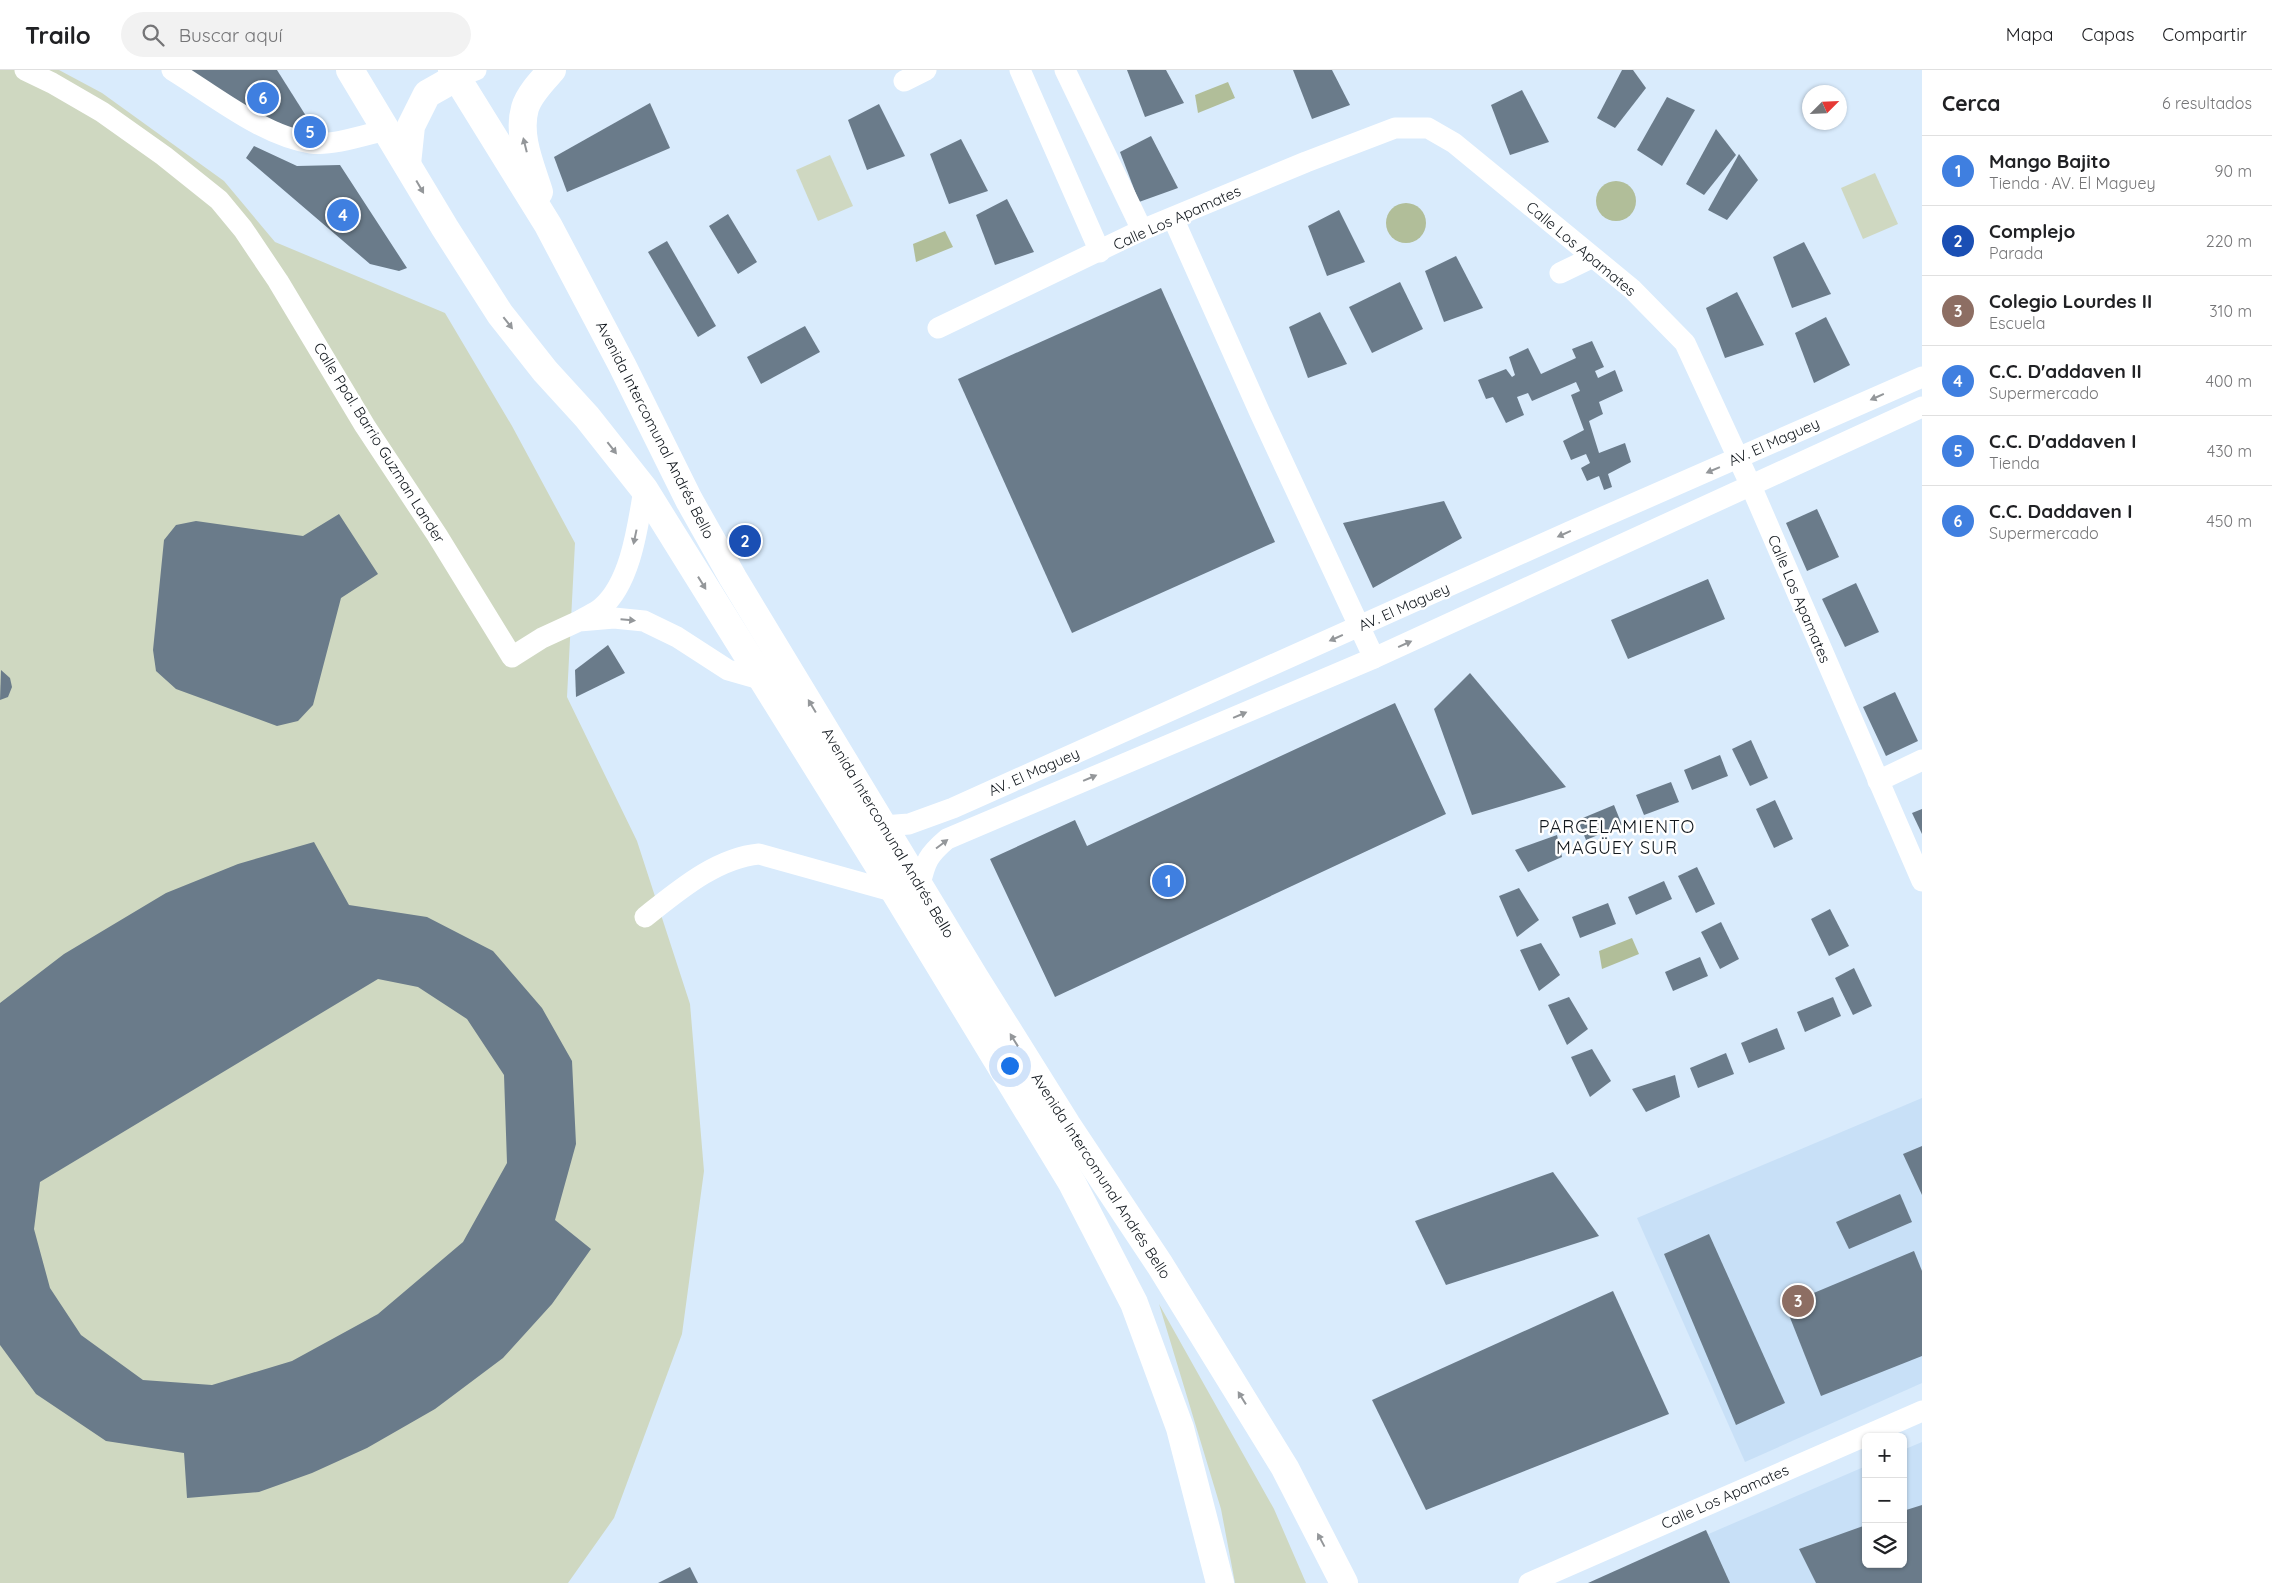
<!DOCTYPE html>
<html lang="es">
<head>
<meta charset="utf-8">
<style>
	body { margin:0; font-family:Quicksand,sans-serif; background:#f2f2f2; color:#202124 }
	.controls { position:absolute; right:15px; bottom:15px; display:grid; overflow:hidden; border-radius:8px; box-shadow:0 1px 4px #0004 }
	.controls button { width:45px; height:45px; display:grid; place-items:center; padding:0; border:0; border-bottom:1px solid #e0e0e0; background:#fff; color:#202124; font:25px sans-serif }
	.compass { position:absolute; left:1802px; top:15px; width:45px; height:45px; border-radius:50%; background:#fff; box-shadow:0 1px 4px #0004; rotate:66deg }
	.you { position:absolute; left:1009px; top:995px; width:18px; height:18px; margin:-12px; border:4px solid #fff; border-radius:50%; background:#1a73e8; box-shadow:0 0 0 8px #1a73e833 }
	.badge { display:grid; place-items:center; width:32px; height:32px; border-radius:50%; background:#7c3aed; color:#fff; font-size:16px; font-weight:700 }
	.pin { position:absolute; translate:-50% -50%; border:2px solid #fff; box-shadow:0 1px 5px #0006 }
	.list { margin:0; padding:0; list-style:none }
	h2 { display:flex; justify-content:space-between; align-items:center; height:65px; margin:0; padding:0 20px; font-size:21px }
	h2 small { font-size:16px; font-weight:400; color:#757577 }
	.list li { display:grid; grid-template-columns:32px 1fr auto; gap:15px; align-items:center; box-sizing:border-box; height:70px; padding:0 20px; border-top:1px solid #e0e0e0 }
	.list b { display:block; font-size:19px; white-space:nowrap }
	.list p { margin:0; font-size:16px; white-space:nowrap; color:#757577 }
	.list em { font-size:16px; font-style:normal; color:#757577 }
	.icon { flex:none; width:28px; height:28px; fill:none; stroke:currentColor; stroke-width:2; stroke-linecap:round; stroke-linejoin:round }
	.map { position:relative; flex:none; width:1922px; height:1513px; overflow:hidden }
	header { display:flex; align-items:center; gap:30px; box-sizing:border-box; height:70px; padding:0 25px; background:#fff; border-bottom:1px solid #e0e0e0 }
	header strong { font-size:24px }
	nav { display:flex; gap:28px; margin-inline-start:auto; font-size:18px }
	.search { width:350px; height:45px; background:#f2f2f2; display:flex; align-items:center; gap:12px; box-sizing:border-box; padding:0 18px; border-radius:28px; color:#757577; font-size:19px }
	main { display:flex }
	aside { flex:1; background:#fff }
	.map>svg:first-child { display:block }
</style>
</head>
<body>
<header>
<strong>Trailo</strong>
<div class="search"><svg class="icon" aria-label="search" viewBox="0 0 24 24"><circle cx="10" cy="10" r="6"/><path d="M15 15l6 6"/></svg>Buscar aquí</div>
<nav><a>Mapa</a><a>Capas</a><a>Compartir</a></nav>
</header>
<main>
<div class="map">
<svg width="1922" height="1513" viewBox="0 0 1922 1513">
	<rect width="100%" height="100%" fill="#d9ebfc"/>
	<g fill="#c8e0f7">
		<polygon points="1922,1028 1922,1313 1745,1392 1637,1148"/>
		<polygon points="1922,1372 1922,1513 1595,1513 1866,1396 1866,1494 1903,1494 1903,1380"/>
	</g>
	<g fill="#cfd8c1">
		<polygon points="0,0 59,0 102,23 224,111 275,172 445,243 512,356 575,473 567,627 637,771 690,934 704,1101 682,1264 614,1448 568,1513 0,1513"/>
		<polygon points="830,85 853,136 818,151 796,100"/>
		<polygon points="1875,103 1898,154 1863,169 1841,118"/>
		<polygon points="1159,1234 1274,1439 1306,1513 1235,1513 1221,1439"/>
	</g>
	<g fill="#b1be99">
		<polygon points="1228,12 1235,28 1198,43 1195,25"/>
		<circle cx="1616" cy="131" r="20"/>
		<circle cx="1406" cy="153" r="20"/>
		<polygon points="945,161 953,177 916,192 913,174"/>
		<polygon points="1632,868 1639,884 1602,899 1599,881"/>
	</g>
	<g fill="#6a7b8a" fill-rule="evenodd">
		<polygon points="183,0 277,0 313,57 299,60 278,57"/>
		<polygon points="1127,0 1166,0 1184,33 1145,47"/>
		<polygon points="1293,0 1332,0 1350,35 1312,49"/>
		<polygon points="1622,0 1633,0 1646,18 1615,58 1597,48"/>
		<polygon points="1522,20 1549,72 1510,85 1491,35"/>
		<polygon points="1667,27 1695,40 1662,96 1637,80"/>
		<polygon points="650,33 670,78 567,122 554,87"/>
		<polygon points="879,34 905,86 867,100 848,50"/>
		<polygon points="1716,59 1736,85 1704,125 1686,114"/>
		<polygon points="1151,66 1178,118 1139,132 1120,82"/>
		<polygon points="961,69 988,121 949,134 930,84"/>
		<polygon points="254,76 297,96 340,95 407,198 399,201 370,194 246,88"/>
		<polygon points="1739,84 1758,110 1727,150 1708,140"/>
		<polygon points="1007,129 1034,182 995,195 976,145"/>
		<polygon points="1339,140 1365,192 1327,206 1308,156"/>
		<polygon points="728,144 757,192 738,204 709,156"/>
		<polygon points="667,171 716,256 698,267 648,182"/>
		<polygon points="1804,172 1831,224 1792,238 1773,187"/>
		<polygon points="1456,186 1483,238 1444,252 1425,201"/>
		<polygon points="1400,212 1423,259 1372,283 1349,237"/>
		<polygon points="1161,218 1275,472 1072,563 958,309"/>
		<polygon points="1737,222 1764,275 1725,288 1706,238"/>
		<polygon points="1320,242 1347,294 1308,308 1289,257"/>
		<polygon points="1826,247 1850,295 1814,313 1795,263"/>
		<polygon points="805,256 820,282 761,314 747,287"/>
		<polygon points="1592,271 1604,297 1595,301 1598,308 1615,300 1623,321 1599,332 1603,344 1589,351 1599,383 1625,373 1631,392 1608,404 1612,417 1604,420 1599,406 1587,411 1581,398 1590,393 1586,384 1571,390 1563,371 1584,360 1571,325 1580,321 1576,312 1532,331 1528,323 1517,327 1524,345 1506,353 1493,327 1486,329 1478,310 1506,299 1512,307 1515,305 1509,287 1528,278 1541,304 1576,288 1572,279"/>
		<polygon points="1444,431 1462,468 1373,518 1343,453"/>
		<polygon points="1817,439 1839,487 1807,501 1786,453"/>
		<polygon points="339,444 378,504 341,528 313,635 298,651 277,656 176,619 156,601 153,580 164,470 176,455 196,451 303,466"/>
		<polygon points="1708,509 1725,549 1628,589 1611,550"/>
		<polygon points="1856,513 1879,562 1845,577 1822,529"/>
		<polygon points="608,575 625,603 576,627 575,600"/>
		<polygon points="1,600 10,608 12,617 8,627 0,630"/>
		<polygon points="1470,603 1566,717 1472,745 1434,639"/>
		<polygon points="1895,622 1918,671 1886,686 1863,637"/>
		<polygon points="1395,633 1446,744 1055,927 990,789 1075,750 1087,776"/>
		<polygon points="1751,670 1768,708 1750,716 1732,679"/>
		<polygon points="1720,685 1728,706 1692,720 1684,700"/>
		<polygon points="1671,712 1679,732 1644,745 1636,725"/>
		<polygon points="1775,730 1793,769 1774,778 1756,739"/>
		<polygon points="1614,735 1622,755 1586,770 1578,750"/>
		<polygon points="1922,739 1922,764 1912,743"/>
		<polygon points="1557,765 1562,787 1528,802 1515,780"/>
		<path d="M314 772 349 835 427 847 493 881 542 938 572 991 576 1074 555 1150 591 1179 552 1234 503 1288 435 1339 367 1378 312 1403 259 1422 187 1428 184 1383 106 1371 36 1324 0 1275V933L64 884 166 823 238 794ZM378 909 418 917 467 949 504 1005 507 1093 463 1172 378 1244 292 1291 212 1315 143 1310 81 1265 50 1218 34 1159 40 1112Z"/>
		<polygon points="1697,797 1715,834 1696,843 1678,806"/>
		<polygon points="1664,811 1672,829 1636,845 1628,827"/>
		<polygon points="1519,818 1539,850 1517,867 1499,826"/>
		<polygon points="1608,833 1616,854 1580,868 1572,847"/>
		<polygon points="1830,839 1849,876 1829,886 1811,849"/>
		<polygon points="1721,852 1739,889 1720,899 1701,862"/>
		<polygon points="1541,873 1560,905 1539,921 1520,880"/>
		<polygon points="1700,887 1708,906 1673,921 1665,902"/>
		<polygon points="1854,898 1872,936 1853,945 1835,908"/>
		<polygon points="1569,927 1588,959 1567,975 1548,935"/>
		<polygon points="1833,927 1841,946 1805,962 1797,942"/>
		<polygon points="1777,958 1785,979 1749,993 1741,973"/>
		<polygon points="1592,979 1611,1011 1590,1027 1571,987"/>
		<polygon points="1726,983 1734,1004 1698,1018 1690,998"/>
		<polygon points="1675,1005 1680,1027 1646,1042 1632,1019"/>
		<polygon points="1922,1076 1922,1125 1903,1084"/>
		<polygon points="1553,1102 1599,1166 1446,1215 1415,1151"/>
		<polygon points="1900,1124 1912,1152 1849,1179 1836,1152"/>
		<polygon points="1709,1164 1785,1333 1736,1355 1664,1184"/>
		<polygon points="1914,1181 1922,1201 1922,1286 1821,1326 1785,1235"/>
		<polygon points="1613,1221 1669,1344 1426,1440 1372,1330"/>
		<polygon points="1922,1435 1922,1513 1816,1513 1799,1479 1866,1455 1866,1494 1903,1494 1903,1441"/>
		<polygon points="1706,1460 1730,1513 1588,1513"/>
		<polygon points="690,1497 698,1513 658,1513"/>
	</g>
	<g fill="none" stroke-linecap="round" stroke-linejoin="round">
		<g stroke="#fff" stroke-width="21">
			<polyline points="25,0 52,13 102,42 164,86 219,130 243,159 278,211 365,356 437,465 512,587 542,568 579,551 614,548 644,551 677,567 728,600 763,610"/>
			<path d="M172 0C213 25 263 66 311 73 332 76 365 65 386 60"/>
			<polyline points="1020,0 1100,182"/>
			<polyline points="1065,0 1142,160"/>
			<polyline points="457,7 476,0"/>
			<polyline points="904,11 926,0"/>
			<polyline points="1173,148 1260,343 1374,588"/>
			<polyline points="1560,203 1591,188"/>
			<polyline points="938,258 1142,160 1306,92 1395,58 1428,58 1454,73 1632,219 1685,273 1751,416 1922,811"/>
			<path d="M581 550C587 546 595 543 601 538 631 513 638 455 644 419"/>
			<polyline points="1878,711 1922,690"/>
			<polyline points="883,756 909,754 953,738 1569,462 1922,307"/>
			<path d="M920 815C925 792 928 785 947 769L1374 588 1922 337"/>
			<path d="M645 847C678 821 716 788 759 784L895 822"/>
			<polyline points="1529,1513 1922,1341"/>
		</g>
		<g stroke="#fff" stroke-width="28">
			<polyline points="350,0 445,158 500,244 545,301 587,347 644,419 895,822 1072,1113 1134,1233 1180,1358 1220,1513"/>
			<polyline points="452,0 548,155 622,295 689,430 733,508 975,908 1067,1055 1160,1195 1285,1398 1344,1513"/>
			<polyline points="407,94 411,56 427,24 457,7"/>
			<path d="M539 122C531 96 517 66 525 38 529 24 543 10 552 0"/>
		</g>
	</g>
	<defs><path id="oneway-solid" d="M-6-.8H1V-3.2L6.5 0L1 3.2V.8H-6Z" transform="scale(1.25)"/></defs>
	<g fill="#94979a">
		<use href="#oneway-solid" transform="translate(525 75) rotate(-104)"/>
		<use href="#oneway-solid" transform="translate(420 117) rotate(60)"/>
		<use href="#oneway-solid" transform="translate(508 253) rotate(52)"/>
		<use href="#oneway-solid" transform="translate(1877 327) rotate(156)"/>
		<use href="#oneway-solid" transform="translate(612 378) rotate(52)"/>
		<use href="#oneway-solid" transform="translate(1713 400) rotate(157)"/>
		<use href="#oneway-solid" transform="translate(1564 464) rotate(156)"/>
		<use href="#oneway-solid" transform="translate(635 467) rotate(102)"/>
		<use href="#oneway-solid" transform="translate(702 513) rotate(58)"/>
		<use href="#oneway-solid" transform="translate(628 550) rotate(5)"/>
		<use href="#oneway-solid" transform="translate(1336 568) rotate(156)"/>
		<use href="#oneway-solid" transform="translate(1405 574) rotate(-24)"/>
		<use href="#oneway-solid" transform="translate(812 636) rotate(-121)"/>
		<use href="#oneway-solid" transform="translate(1240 645) rotate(-23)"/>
		<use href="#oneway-solid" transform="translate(1090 708) rotate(-23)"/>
		<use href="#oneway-solid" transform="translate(942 774) rotate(-37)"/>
		<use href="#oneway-solid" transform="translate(1014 970) rotate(-122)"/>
		<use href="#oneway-solid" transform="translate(1242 1328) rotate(-122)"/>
		<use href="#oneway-solid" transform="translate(1321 1470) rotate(-118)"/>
	</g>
	<g text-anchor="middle" stroke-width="5" stroke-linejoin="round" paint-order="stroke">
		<g font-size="15" fill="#12181e" stroke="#fff">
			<text transform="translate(1177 148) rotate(-24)" y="5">Calle Los Apamates</text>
			<text transform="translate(1581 179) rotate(40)" y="5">Calle Los Apamates</text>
			<text transform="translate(655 360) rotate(63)" y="5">Avenida Intercomunal Andrés Bello</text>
			<text transform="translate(1774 372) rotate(-24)" y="5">AV. El Maguey</text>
			<text transform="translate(379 373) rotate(58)" y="5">Calle Ppal. Barrio Guzman Lander</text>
			<text transform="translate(1799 529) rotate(67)" y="5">Calle Los Apamates</text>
			<text transform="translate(1404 537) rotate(-24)" y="5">AV. El Maguey</text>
			<text transform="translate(1034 702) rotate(-24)" y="5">AV. El Maguey</text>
			<text transform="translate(888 763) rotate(59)" y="5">Avenida Intercomunal Andrés Bello</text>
			<text transform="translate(1101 1106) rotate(57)" y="5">Avenida Intercomunal Andrés Bello</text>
			<text transform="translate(1725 1427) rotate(-24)" y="5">Calle Los Apamates</text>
		</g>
		<g font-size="18" letter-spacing="1" fill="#12181e" stroke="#fff">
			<text x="1617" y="763">PARCELAMIENTO<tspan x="1617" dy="21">MAGÜEY SUR</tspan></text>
		</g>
	</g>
</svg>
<div class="controls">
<button>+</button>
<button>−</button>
<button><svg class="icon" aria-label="layers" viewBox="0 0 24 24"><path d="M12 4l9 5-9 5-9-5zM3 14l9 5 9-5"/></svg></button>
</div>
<svg class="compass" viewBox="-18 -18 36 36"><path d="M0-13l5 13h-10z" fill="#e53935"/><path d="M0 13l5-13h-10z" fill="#757577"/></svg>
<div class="you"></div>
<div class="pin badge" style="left:1168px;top:811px;background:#3f7fe0">1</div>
<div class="pin badge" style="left:745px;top:471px;background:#1a4fb4">2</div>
<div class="pin badge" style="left:1798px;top:1231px;background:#8d6e63">3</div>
<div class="pin badge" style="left:343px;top:145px;background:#3f7fe0">4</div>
<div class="pin badge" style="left:310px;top:62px;background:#3f7fe0">5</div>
<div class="pin badge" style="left:263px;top:28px;background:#3f7fe0">6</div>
</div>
<aside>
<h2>Cerca<small>6 resultados</small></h2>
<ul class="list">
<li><span class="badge" style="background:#3f7fe0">1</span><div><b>Mango Bajito</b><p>Tienda · AV. El Maguey</p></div><em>90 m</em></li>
<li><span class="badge" style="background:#1a4fb4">2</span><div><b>Complejo</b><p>Parada</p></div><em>220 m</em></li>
<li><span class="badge" style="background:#8d6e63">3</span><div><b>Colegio Lourdes II</b><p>Escuela</p></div><em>310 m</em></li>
<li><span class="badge" style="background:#3f7fe0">4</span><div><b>C.C. D'addaven II</b><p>Supermercado</p></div><em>400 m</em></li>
<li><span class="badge" style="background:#3f7fe0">5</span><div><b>C.C. D'addaven I</b><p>Tienda</p></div><em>430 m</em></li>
<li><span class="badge" style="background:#3f7fe0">6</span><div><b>C.C. Daddaven I</b><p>Supermercado</p></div><em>450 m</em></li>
</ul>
</aside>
</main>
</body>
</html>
